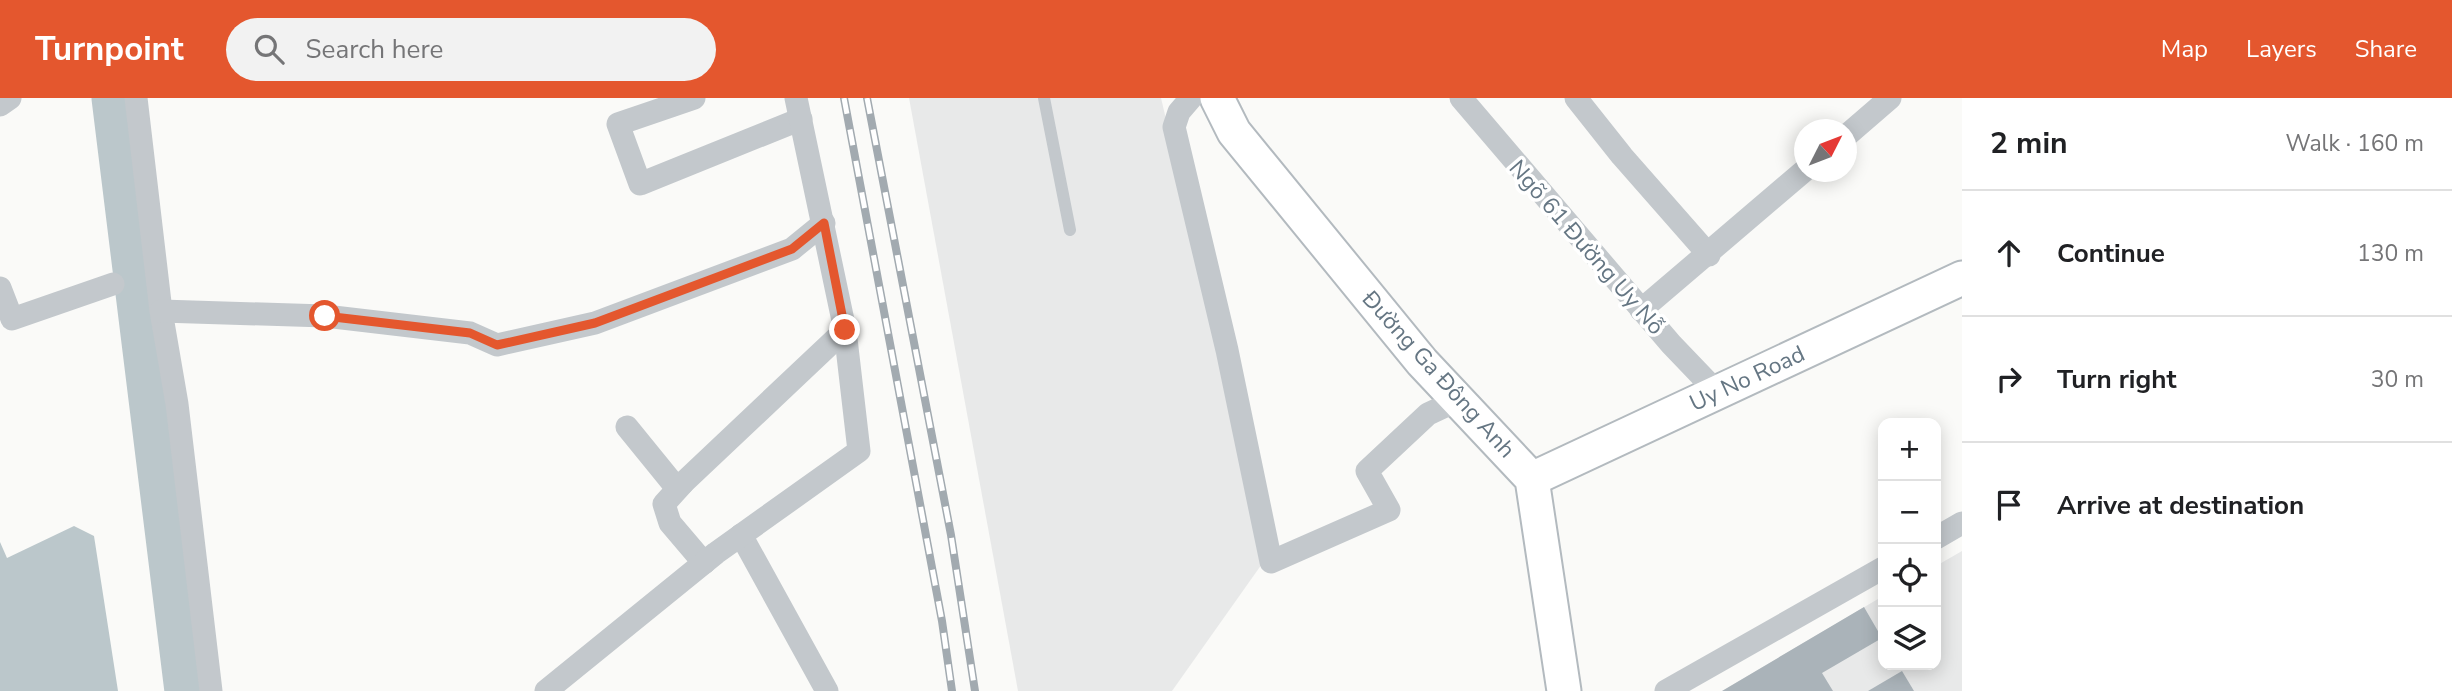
<!DOCTYPE html>
<html lang="en">
<head>
<meta charset="utf-8">
<style>
	body { margin:0; font-family:"Nunito Sans",sans-serif; background:#f2f2f2; color:#202124 }
	.controls { position:absolute; right:21px; bottom:21px; display:grid; overflow:hidden; border-radius:14px; box-shadow:0 4px 18px #0003 }
	.controls button { width:63px; height:63px; display:grid; place-items:center; padding:0; border:0; border-bottom:2px solid #e0e0e0; background:#fff; color:#202124; font:35px sans-serif }
	.compass { position:absolute; left:1794px; top:21px; width:63px; height:63px; border-radius:50%; background:#fff; box-shadow:0 4px 18px #0003; rotate:48deg }
	.stop { position:absolute; width:21px; height:21px; margin:-16px; border:5px solid #e4572e; border-radius:50%; background:#fff }
	.stop.end { background:#e4572e; border-color:#fff; box-shadow:0 2px 7px #0008 }
	.list { margin:0; padding:0; list-style:none }
	h2 { display:flex; justify-content:space-between; align-items:center; height:91px; margin:0; padding:0 28px; font-size:30px }
	h2 small { font-size:23px; font-weight:400; color:#757577 }
	.list li { display:grid; grid-template-columns:46px 1fr auto; gap:21px; align-items:center; box-sizing:border-box; height:126px; padding:0 28px; border-top:2px solid #e0e0e0 }
	.list b { display:block; font-size:26px; white-space:nowrap }
	.list em { font-size:23px; font-style:normal; color:#757577 }
	.icon { flex:none; width:38px; height:38px; fill:none; stroke:currentColor; stroke-width:2; stroke-linecap:round; stroke-linejoin:round }
	.map { position:relative; flex:none; width:1962px; height:593px; overflow:hidden }
	header { display:flex; align-items:center; gap:42px; box-sizing:border-box; height:98px; padding:0 35px; background:#e4572e; color:#fff }
	header strong { font-size:33px }
	nav { display:flex; gap:38px; margin-inline-start:auto; font-size:24px }
	.search { width:490px; height:63px; background:#f2f2f2; display:flex; align-items:center; gap:18px; box-sizing:border-box; padding:0 24px; border-radius:38px; color:#757577; font-size:26px }
	main { display:flex }
	aside { flex:1; background:#fff }
	.map>svg:first-child { display:block }
</style>
</head>
<body>
<header>
<strong>Turnpoint</strong>
<div class="search"><svg class="icon" aria-label="search" viewBox="0 0 24 24"><circle cx="10" cy="10" r="6"/><path d="M15 15l6 6"/></svg>Search here</div>
<nav><a>Map</a><a>Layers</a><a>Share</a></nav>
</header>
<main>
<div class="map">
<svg width="1962" height="593" viewBox="0 0 1962 593">
	<rect width="100%" height="100%" fill="#fafaf8"/>
	<g fill="#e8e9e9">
		<polygon points="909,0 1161,0 1269,456 1172,593 1018,593"/>
		<polygon points="1962,453 1962,593 1722,593 1883,498 1883,567 1936,567 1936,468"/>
	</g>
	<polygon fill="#bbc7cb" points="74,428 94,438 118,593 0,593 0,444 7,460"/>
	<g fill="none" stroke-linecap="round" stroke-linejoin="round">
		<polyline stroke="#bbc7cb" stroke-width="51" points="117,0 190,593"/>
	</g>
	<g fill="#aab3b9">
		<polygon points="1864,509 1882,540 1822,575 1833,593 1722,593"/>
		<polygon points="1902,573 1914,593 1868,593"/>
	</g>
	<g fill="none" stroke-linecap="round" stroke-linejoin="round">
		<g stroke="#b3babf" stroke-width="37">
			<g id="secondary">
				<polyline points="1217,0 1234,34 1422,264 1532,381 1564,593"/>
				<polyline points="1532,381 1962,180"/>
			</g>
		</g>
		<polyline stroke="#c3c8cc" stroke-width="12" points="1044,0 1070,132"/>
		<g stroke="#c3c8cc" stroke-width="23">
			<polyline points="136,0 161,213 177,306 211,593"/>
			<polyline points="694,0 618,26 640,86 801,21"/>
			<polyline points="1191,0 1179,14 1174,29 1227,252 1271,464 1389,412 1367,373 1428,316 1458,302"/>
			<polyline points="1461,0 1671,246 1717,294"/>
			<polyline points="1576,0 1622,58 1709,157"/>
			<polyline points="0,7 10,0"/>
			<polyline points="1846,38 1890,0"/>
			<polyline points="0,190 12,221 113,186"/>
			<polyline points="1641,212 1804,73"/>
			<polyline points="161,213 325,218 470,235 497,247 595,225 792,151 824,125"/>
			<polyline points="627,329 675,388 683,385 845,232"/>
			<polyline points="683,385 664,406 670,425 704,465"/>
			<polyline points="741,437 827,593"/>
			<polyline points="1936,440 1962,425"/>
			<polyline points="546,593 716,455 859,353 845,232 796,0"/>
			<polyline points="1666,593 1883,470"/>
		</g>
		<use href="#secondary" stroke="#fff" stroke-width="33"/>
		<g stroke="#a2aab0" stroke-width="8">
			<g id="rail">
				<polyline points="844,0 942,523 952,593"/>
				<polyline points="867,0 951,437 975,593"/>
			</g>
		</g>
		<use href="#rail" stroke="#fff" stroke-width="5" stroke-dasharray="16" stroke-linecap="butt"/>
	</g>
	<g fill="none" stroke-linecap="round" stroke-linejoin="round">
		<polyline stroke="#e4572e" stroke-width="9" points="325,218 470,235 497,247 595,225 792,151 824,125 845,232"/>
	</g>
	<g text-anchor="middle" stroke-width="7" stroke-linejoin="round" paint-order="stroke">
		<g font-size="23" fill="#657683" stroke="#fff">
			<text transform="translate(1587 149) rotate(49)" y="8">Ngõ 61 Đường Uy Nỗ</text>
			<text transform="translate(1439 276) rotate(48)" y="8">Đường Ga Đông Anh</text>
			<text transform="translate(1747 280) rotate(-25)" y="8">Uy No Road</text>
		</g>
	</g>
</svg>
<div class="controls">
<button>+</button>
<button>−</button>
<button><svg class="icon" aria-label="locate" viewBox="0 0 24 24"><circle cx="12" cy="12" r="6"/><path d="M12 2v4M12 18v4M2 12h4M18 12h4"/></svg></button>
<button><svg class="icon" aria-label="layers" viewBox="0 0 24 24"><path d="M12 4l9 5-9 5-9-5zM3 14l9 5 9-5"/></svg></button>
</div>
<svg class="compass" viewBox="-18 -18 36 36"><path d="M0-13l5 13h-10z" fill="#e53935"/><path d="M0 13l5-13h-10z" fill="#757577"/></svg>
<div class="stop" style="left:325px;top:218px"></div>
<div class="stop end" style="left:845px;top:232px"></div>
</div>
<aside>
<h2>2 min<small>Walk · 160 m</small></h2>
<ul class="list">
<li><svg class="icon" aria-label="ahead" viewBox="0 0 24 24"><path d="M12 20V5M6 11l6-6 6 6"/></svg><div><b>Continue</b></div><em>130 m</em></li>
<li><svg class="icon" aria-label="right" viewBox="0 0 24 24"><path d="M7 20v-9h11M14 6l5 5-5 5"/></svg><div><b>Turn right</b></div><em>30 m</em></li>
<li><svg class="icon" aria-label="arrive" viewBox="0 0 24 24"><path d="M6 21V4h12l-3 4 3 4H6"/></svg><div><b>Arrive at destination</b></div></li>
</ul>
</aside>
</main>
</body>
</html>
